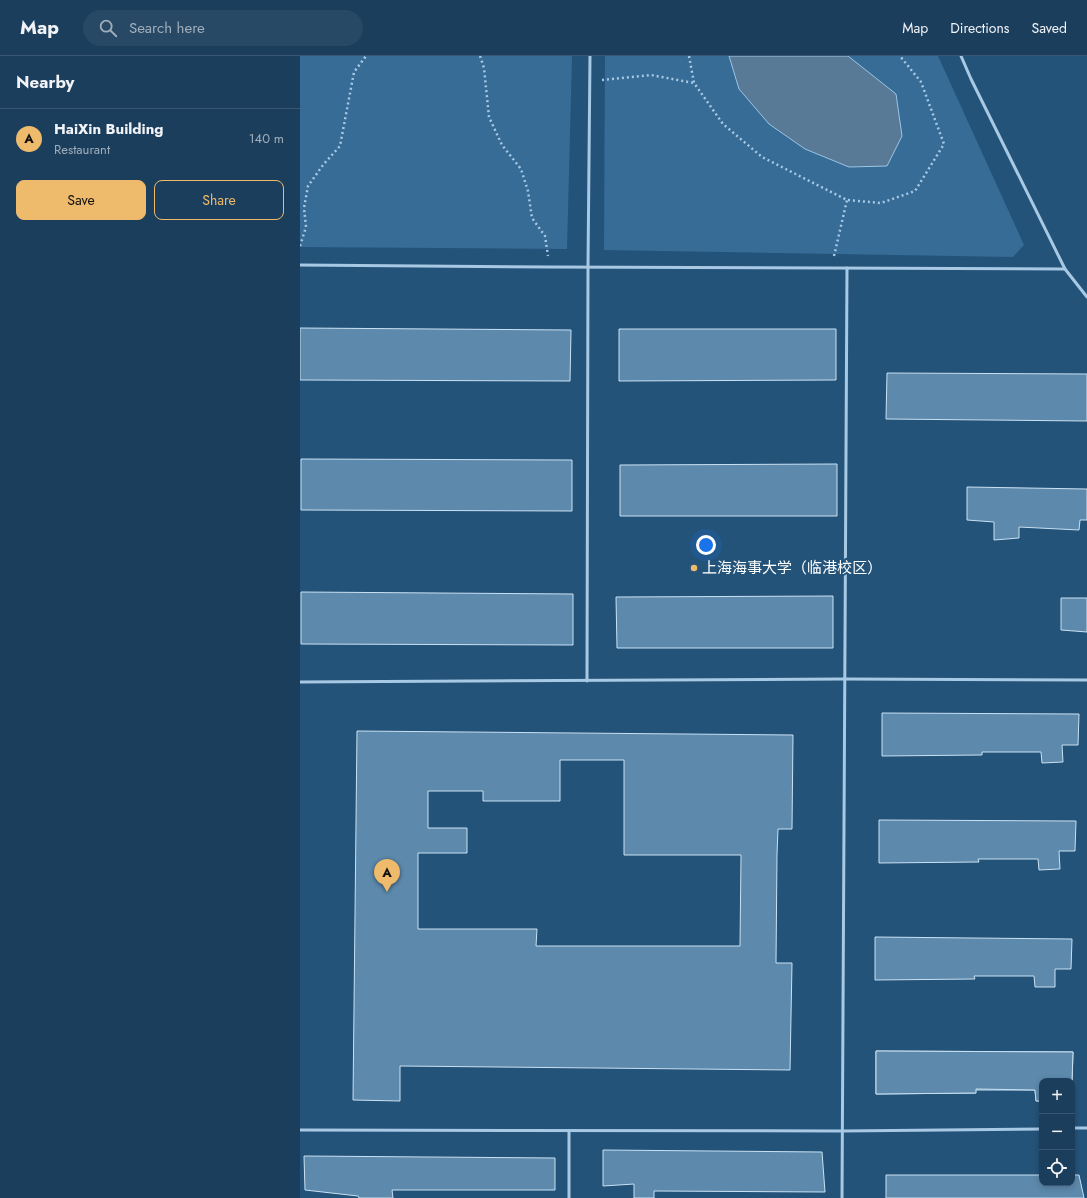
<!DOCTYPE html>
<html lang="en">
<head>
<meta charset="utf-8">
<style>
	body { margin:0; font-family:Jost,"Noto Sans SC",sans-serif; background:#284965; color:#f1f3f6 }
	.controls { position:absolute; right:12px; bottom:12px; display:grid; overflow:hidden; border-radius:8px; box-shadow:0 2px 6px #0003 }
	.controls button { width:36px; height:36px; display:grid; place-items:center; padding:0; border:0; border-bottom:1px solid #395772; background:#1b3e5c; color:#f1f3f6; font:20px sans-serif }
	.you { position:absolute; left:406px; top:489px; width:14px; height:14px; margin:-10px; border:3px solid #fff; border-radius:50%; background:#1a73e8; box-shadow:0 0 0 6px #1a73e833 }
	.badge { display:grid; place-items:center; width:26px; height:26px; border-radius:50%; background:#eeba6b; color:#111; font-size:13px; font-weight:700 }
	.pin { position:absolute; translate:-50% -33px; filter:drop-shadow(0 1px 2px #0008) }
	.pin::after { content:''; position:absolute; top:21px; width:14px; height:12px; background:inherit; clip-path:polygon(0 0,100% 0,50% 100%) }
	.list { margin:0; padding:0; list-style:none }
	h2 { display:flex; justify-content:space-between; align-items:center; height:52px; margin:0; padding:0 16px; font-size:17px }
	h2 small { font-size:13px; font-weight:400; color:#a0aebb }
	.list li { display:grid; grid-template-columns:26px 1fr auto; gap:12px; align-items:center; box-sizing:border-box; height:60px; padding:0 16px; border-top:1px solid #395772 }
	.list b { display:block; font-size:15px; white-space:nowrap }
	.list p { margin:0; font-size:13px; white-space:nowrap; color:#a0aebb }
	.list em { font-size:13px; font-style:normal; color:#a0aebb }
	.actions { display:flex; gap:8px; padding:12px 16px }
	.actions a { flex:1; padding:9px 0; border:1px solid #eeba6b; border-radius:8px; text-align:center; font-size:14px; color:#eeba6b }
	.actions .main { background:#eeba6b; color:#111 }
	.icon { flex:none; width:22px; height:22px; fill:none; stroke:currentColor; stroke-width:2; stroke-linecap:round; stroke-linejoin:round }
	.map { position:relative; flex:none; width:787px; height:1142px; overflow:hidden }
	header { display:flex; align-items:center; gap:24px; box-sizing:border-box; height:56px; padding:0 20px; background:#1b3e5c; border-bottom:1px solid #395772 }
	header strong { font-size:19px }
	nav { display:flex; gap:22px; margin-inline-start:auto; font-size:14px }
	.search { width:280px; height:36px; background:#284965; display:flex; align-items:center; gap:10px; box-sizing:border-box; padding:0 14px; border-radius:22px; color:#a0aebb; font-size:15px }
	main { display:flex }
	aside { flex:1; background:#1b3e5c }
	.map>svg:first-child { display:block }
</style>
</head>
<body>
<header>
<strong>Map</strong>
<div class="search"><svg class="icon" aria-label="search" viewBox="0 0 24 24"><circle cx="10" cy="10" r="6"/><path d="M15 15l6 6"/></svg>Search here</div>
<nav><a>Map</a><a>Directions</a><a>Saved</a></nav>
</header>
<main>
<aside>
<h2>Nearby<small></small></h2>
<ul class="list">
<li><span class="badge">A</span><div><b>HaiXin Building</b><p>Restaurant</p></div><em>140 m</em></li>
</ul>
<div class="actions"><a class="main">Save</a><a>Share</a></div>
</aside>
<div class="map">
<svg width="787" height="1142" viewBox="0 0 787 1142">
	<rect width="100%" height="100%" fill="#24537a"/>
	<g fill="#376c97">
		<polygon points="0,0 272,0 267,193 0,191"/>
		<polygon points="305,0 638,0 724,189 713,201 304,194"/>
	</g>
	<polygon fill="#587a96" stroke="#9bc5e5" points="429,0 548,0 596,38 602,80 587,110 549,111 505,93 469,68 439,33"/>
	<g fill="#5d89ac" stroke="#c9e1f3" fill-rule="evenodd">
		<polygon points="0,272 271,274 270,325 0,324"/>
		<polygon points="319,273 536,273 536,324 319,325"/>
		<polygon points="587,317 787,318 787,365 586,363"/>
		<polygon points="1,403 272,404 272,455 1,454"/>
		<polygon points="537,408 537,460 320,460 320,409"/>
		<polygon points="667,431 787,433 787,464 780,464 779,474 719,471 719,482 694,484 694,466 667,464"/>
		<polygon points="1,536 273,538 273,589 1,588"/>
		<polygon points="533,540 533,592 317,592 316,541"/>
		<polygon points="761,542 787,542 787,576 761,574"/>
		<polygon points="582,657 779,658 778,689 762,689 763,706 742,707 741,696 682,696 682,699 582,700"/>
		<path d="M57 675 493 679 492 773H478L477 799 476 907H492L490 1014 100 1010V1045L53 1044ZM260 704H324V799H441L440 890H236L237 873H118V797H167V772H128V735H183V745H260Z"/>
		<polygon points="579,764 776,765 775,795 759,795 760,813 739,814 738,803 678,803 679,806 579,807"/>
		<polygon points="575,881 772,883 771,913 755,913 755,931 735,931 734,920 674,920 675,923 575,924"/>
		<polygon points="576,995 773,996 772,1026 772,1025 742,1025 742,1045 736,1045 735,1034 675,1034 676,1037 576,1038"/>
		<polygon points="576,995 773,996 772,1026 772,1025 742,1025 742,1045 736,1045 735,1034 676,1033 676,1037 576,1038"/>
		<polygon points="303,1094 522,1096 525,1136 354,1135 354,1142 334,1142 334,1128 303,1130"/>
		<polygon points="4,1100 255,1102 255,1134 92,1134 93,1142 59,1142 58,1140 5,1134"/>
		<polygon points="586,1119 742,1119 742,1127 772,1127 772,1119 779,1119 784,1142 586,1142"/>
	</g>
	<g fill="none" stroke-linecap="round" stroke-linejoin="round">
		<g stroke="#a7c9e4" stroke-width="2.5" stroke-dasharray="2 3" stroke-linecap="butt">
			<polyline points="180,0 184,12 189,61 202,89 221,113 228,135 232,162 245,180 248,200"/>
			<polyline points="389,0 394,27 423,68 462,101 547,144 581,147 615,135 644,88 621,26 600,0"/>
			<polyline points="302,24 351,19 394,27"/>
			<polyline points="0,190 6,171 4,152 8,130 23,109 40,90 54,16 66,0"/>
			<polyline points="534,200 547,144"/>
		</g>
		<g stroke="#a7c9e4" stroke-width="3">
			<polyline points="661,0 671,23 765,213 787,241"/>
			<polyline points="0,209 249,211 765,213"/>
			<polyline points="287,625 288,211 290,0"/>
			<polyline points="0,626 544,623 787,624"/>
			<polyline points="772,1072 787,1072"/>
			<polyline points="0,1074 542,1075 742,1073"/>
			<polyline points="269,1142 269,1075"/>
			<polyline points="542,1142 547,212"/>
		</g>
	</g>
	<circle fill="#eeba6b" stroke="#24537a" stroke-width="1.5" cx="394" cy="512" r="4"/>
	<g text-anchor="middle" stroke-width="4" stroke-linejoin="round" paint-order="stroke">
		<g font-size="15" fill="#fff" stroke="#24537a" text-anchor="start">
			<text x="402" y="517">上海海事大学（临港校区）</text>
		</g>
	</g>
</svg>
<div class="controls">
<button>+</button>
<button>−</button>
<button><svg class="icon" aria-label="locate" viewBox="0 0 24 24"><circle cx="12" cy="12" r="6"/><path d="M12 2v4M12 18v4M2 12h4M18 12h4"/></svg></button>
</div>
<div class="you"></div>
<div class="pin badge" style="left:87px;top:836px">A</div>
</div>
</main>
</body>
</html>
